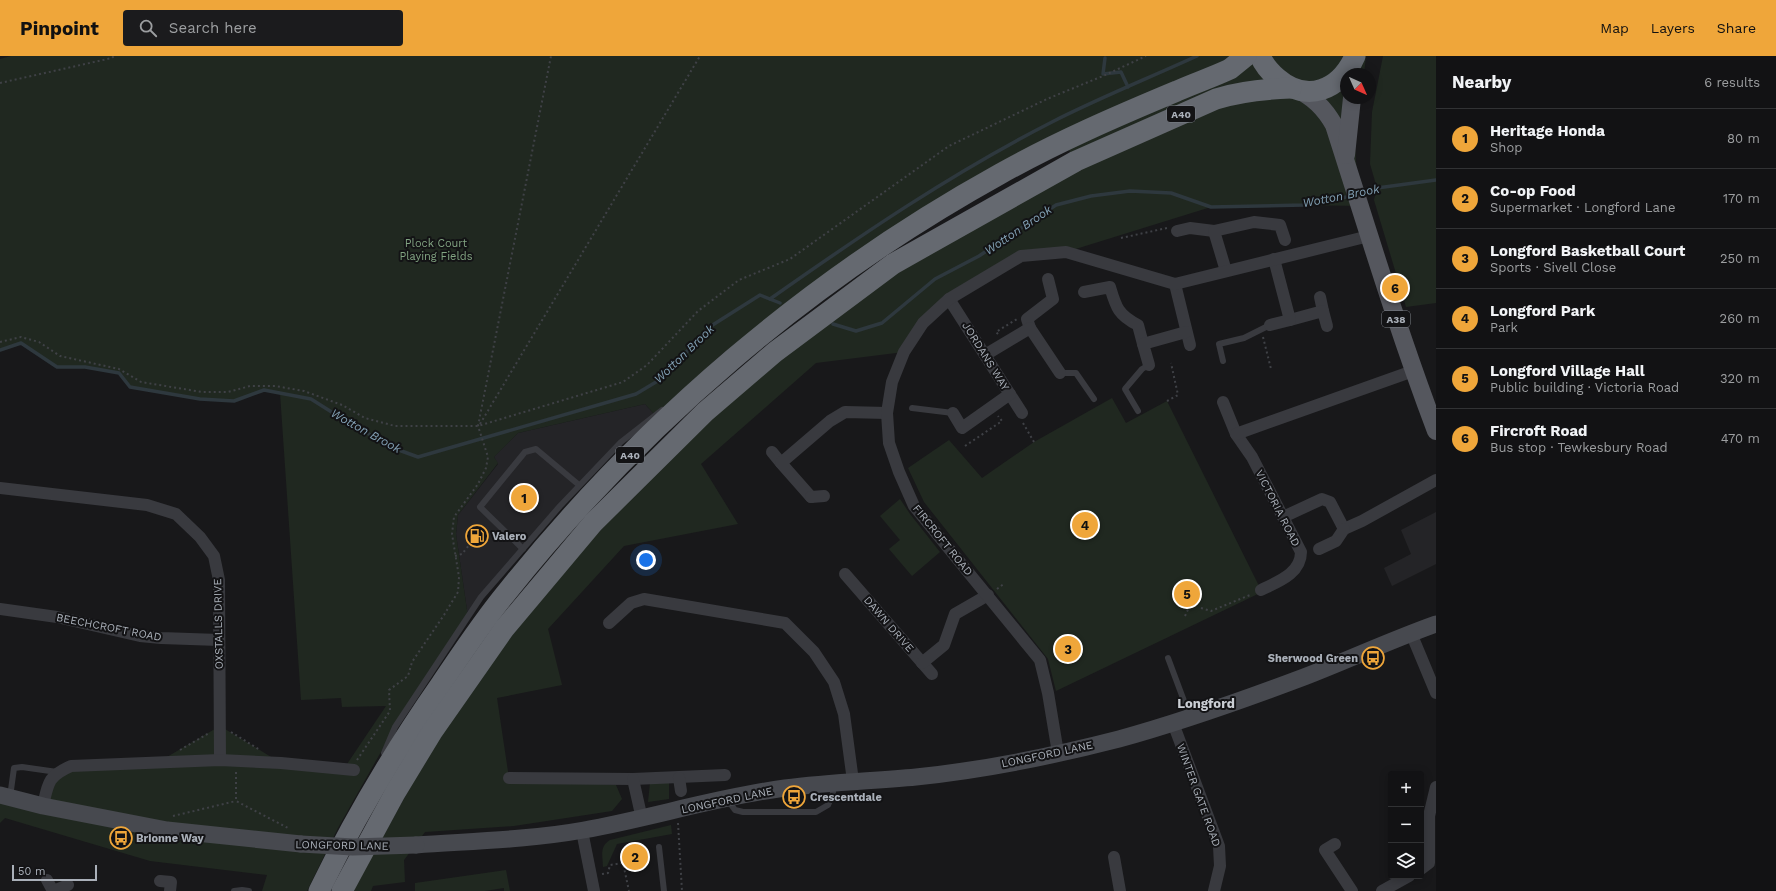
<!DOCTYPE html>
<html lang="en">
<head>
<meta charset="utf-8">
<style>
	body { margin:0; font-family:"Work Sans",sans-serif; background:#1b1b1d; color:#f1f3f6 }
	.controls { position:absolute; right:12px; bottom:12px; display:grid; overflow:hidden; border-radius:4px; box-shadow:0 2px 10px #0003 }
	.controls button { width:36px; height:36px; display:grid; place-items:center; padding:0; border:0; border-bottom:1px solid #313234; background:#121214; color:#f1f3f6; font:20px sans-serif }
	.compass { position:absolute; left:1340px; top:12px; width:36px; height:36px; border-radius:50%; background:#121214; box-shadow:0 2px 10px #0003; rotate:135deg }
	.scale { position:absolute; left:12px; bottom:10px; width:85px; box-sizing:border-box; padding-left:4px; border:2px solid #aab0b9; border-top:0; font-size:11px; line-height:14px; white-space:nowrap; color:#aab0b9; -webkit-text-stroke:3px #131315; paint-order:stroke }
	.you { position:absolute; left:646px; top:504px; width:14px; height:14px; margin:-10px; border:3px solid #fff; border-radius:50%; background:#1a73e8; box-shadow:0 0 0 6px #1a73e833 }
	.badge { display:grid; place-items:center; width:26px; height:26px; border-radius:50%; background:#efa63a; color:#111; font-size:13px; font-weight:700 }
	.pin { position:absolute; translate:-50% -50%; border:2px solid #fff; box-shadow:0 1px 4px #0006 }
	.list { margin:0; padding:0; list-style:none }
	h2 { display:flex; justify-content:space-between; align-items:center; height:52px; margin:0; padding:0 16px; font-size:17px }
	h2 small { font-size:13px; font-weight:400; color:#9c9ea0 }
	.list li { display:grid; grid-template-columns:26px 1fr auto; gap:12px; align-items:center; box-sizing:border-box; height:60px; padding:0 16px; border-top:1px solid #313234 }
	.list b { display:block; font-size:15px; white-space:nowrap }
	.list p { margin:0; font-size:13px; white-space:nowrap; color:#9c9ea0 }
	.list em { font-size:13px; font-style:normal; color:#9c9ea0 }
	.icon { flex:none; width:22px; height:22px; fill:none; stroke:currentColor; stroke-width:2; stroke-linecap:round; stroke-linejoin:round }
	.map { position:relative; flex:none; width:1436px; height:835px; overflow:hidden }
	header { display:flex; align-items:center; gap:24px; box-sizing:border-box; height:56px; padding:0 20px; background:#efa63a; color:#111 }
	header strong { font-size:19px }
	nav { display:flex; gap:22px; margin-inline-start:auto; font-size:14px }
	.search { width:280px; height:36px; background:#1b1b1d; display:flex; align-items:center; gap:10px; box-sizing:border-box; padding:0 14px; border-radius:4px; color:#9c9ea0; font-size:15px }
	main { display:flex }
	aside { flex:1; background:#121214 }
	.map>svg:first-child { display:block }
</style>
</head>
<body>
<header>
<strong>Pinpoint</strong>
<div class="search"><svg class="icon" aria-label="search" viewBox="0 0 24 24"><circle cx="10" cy="10" r="6"/><path d="M15 15l6 6"/></svg>Search here</div>
<nav><a>Map</a><a>Layers</a><a>Share</a></nav>
</header>
<main>
<div class="map">
<svg width="1436" height="835" viewBox="0 0 1436 835">
	<rect width="100%" height="100%" fill="#18181a"/>
	<g fill="#242427">
		<polygon points="645,348 655,359 621,386 560,449 468,561 456,478 458,459 498,408 494,401 518,377"/>
		<polygon points="1436,456 1436,508 1392,530 1384,512 1411,498 1401,474"/>
	</g>
	<g fill="#202820">
		<polygon points="11,0 1366,0 1364,18 1346,18 1346,42 1355,88 1359,150 1304,149 1211,151 1066,196 1021,200 949,243 904,296 816,307 701,408 738,468 624,490 548,573 562,629 497,642 509,722 616,729 622,743 612,755 514,770 425,776 404,804 405,826 373,830 371,835 353,835 407,737 450,664 510,582 575,502 658,411 819,262 1076,105 1063,85 843,206 721,299 655,359 645,348 518,377 494,401 498,407 458,459 456,478 468,561 395,671 338,772 307,835 262,835 267,819 150,805 5,762 0,767 0,739 43,750 57,716 160,705 220,670 281,707 343,714 386,650 342,651 341,642 301,644 280,337 264,334 234,345 200,343 130,331 119,317 85,311 57,311 21,287 0,294 0,3"/>
		<polygon points="1383,0 1436,0 1436,247 1406,251 1374,144 1377,132 1370,108 1372,56"/>
		<polygon points="1112,342 1126,367 1167,345 1262,536 1056,635 1048,603 924,446 908,412 949,384 982,422 1034,386"/>
		<polygon points="900,443 910,458 940,496 912,520 889,493 900,484 880,460"/>
		<polygon points="669,726 669,743 648,746 650,727"/>
		<path d="M671 769 672 778 617 788 607 810 603 811C603 799 599 791 610 784Z"/>
		<polygon points="506,814 510,835 504,835 504,832 485,835 415,835 415,827"/>
	</g>
	<g fill="none" stroke-linecap="round" stroke-linejoin="round">
		<g stroke="#2e383e" stroke-width="3.5">
			<polyline points="1105,2 1103,18 1121,16 1128,31"/>
			<polyline points="1362,137 1377,132 1436,124"/>
			<path d="M770 243C861 179 952 117 1052 66 1099 42 1149 22 1197 0"/>
			<polyline points="833,268 856,275 882,267 935,223 979,200 1056,149 1091,140 1130,135 1171,137 1211,151 1304,149 1352,140"/>
			<polyline points="0,294 21,287 57,311 85,311 119,317 130,331 200,343 234,345 264,334 311,343 349,367 396,393 418,401 636,338 661,323 711,270 760,239 780,247"/>
		</g>
		<g stroke="#3f4146" stroke-width="2" stroke-dasharray="2 3" stroke-linecap="butt">
			<polyline points="0,27 112,2 114,0"/>
			<polyline points="1121,182 1167,172"/>
			<polyline points="998,278 996,276 1017,263"/>
			<polyline points="1263,281 1271,313"/>
			<polyline points="0,286 21,281 39,286 60,300 119,313 141,326 202,336 228,336 250,330 275,330 304,335 342,349 365,362 395,370 478,370 623,326 647,309 698,255 739,224 790,203 949,90 1047,43 1103,20 1146,0"/>
			<polyline points="1167,345 1178,339 1171,307"/>
			<polyline points="1023,367 1034,386"/>
			<polyline points="480,368 700,0"/>
			<polyline points="965,390 1002,365 998,360"/>
			<polyline points="455,500 462,498 474,483 472,481"/>
			<polyline points="997,533 1005,527"/>
			<polyline points="1201,552 1211,555 1250,539"/>
			<polyline points="1185,560 1191,547"/>
			<polyline points="231,676 260,694"/>
			<polyline points="180,694 209,677"/>
			<polyline points="357,704 390,655 389,634 408,620 412,606 444,559 458,536 459,521 452,478 454,461 478,428 486,412 488,401 478,370 551,0"/>
			<polyline points="236,716 236,745 288,772"/>
			<polyline points="173,760 236,745"/>
			<polyline points="678,767 682,835"/>
			<polyline points="602,818 608,817 610,809 623,807 629,835"/>
		</g>
		<g stroke="#393a3f" stroke-width="6">
			<polyline points="1223,305 1219,288 1244,282 1270,269"/>
			<polyline points="1060,317 1076,317 1094,343"/>
			<polyline points="912,352 953,357"/>
			<polyline points="1138,355 1125,333 1142,313 1149,309"/>
			<polyline points="523,493 480,451 525,396 536,393 579,429"/>
			<polyline points="1168,602 1190,661"/>
			<polyline points="384,697 395,671 481,541 560,450 621,386 662,354"/>
			<polyline points="10,741 14,712 22,711 57,716"/>
			<polyline points="727,743 735,754 743,756 816,756 828,749 833,737 833,728"/>
			<polyline points="659,791 664,835"/>
			<polyline points="234,835 242,834 249,835"/>
		</g>
		<g stroke="#393a3f" stroke-width="12">
			<polyline points="1177,175 1190,172 1214,175"/>
			<polyline points="1226,215 1214,175 1254,166 1280,169 1285,184"/>
			<polyline points="1175,228 1190,289"/>
			<path d="M1084 236 1110 231C1116 251 1118 259 1138 269L1143 288"/>
			<polyline points="1320,241 1323,255"/>
			<polyline points="949,243 1022,357"/>
			<polyline points="1290,264 1323,255 1327,270"/>
			<polyline points="1270,269 1290,264 1274,203"/>
			<polyline points="1030,272 1027,263 1053,243 1048,223"/>
			<polyline points="985,299 1030,272 1060,317"/>
			<polyline points="1149,309 1143,288 1186,276"/>
			<path d="M1223 346 1236 378 1252 401 1301 496C1301 518 1277 526 1261 534"/>
			<polyline points="953,357 962,372 1010,338"/>
			<polyline points="1236,378 1413,315"/>
			<polyline points="772,396 781,407"/>
			<polyline points="0,432 147,449 176,458 200,481 214,500 219,524 220,704"/>
			<polyline points="811,441 781,407 830,365 845,356 887,357"/>
			<polyline points="811,441 824,440"/>
			<polyline points="1283,461 1322,443 1330,446 1344,473 1362,465 1436,424"/>
			<polyline points="1319,493 1336,485 1344,473"/>
			<polyline points="845,518 932,618"/>
			<polyline points="0,553 57,561 140,580 161,582 219,584"/>
			<polyline points="609,567 631,547 644,543 785,567 814,596 834,626 844,658 853,725"/>
			<polyline points="1411,577 1436,637"/>
			<polyline points="922,607 944,589 955,558 988,539"/>
			<polyline points="1173,667 1219,790 1220,810 1214,835"/>
			<polyline points="1058,697 1048,637 1040,604 914,450 899,416 889,387 887,357 892,326 904,296 923,267 949,243 1021,200 1066,196 1175,228 1369,180"/>
			<polyline points="509,722 633,723 725,719"/>
			<polyline points="679,722 681,735"/>
			<polyline points="633,723 642,763"/>
			<path d="M43 750C48 727 48 720 71 710L220 704 281 707 354 714"/>
			<polyline points="582,775 594,835"/>
			<polyline points="1335,788 1325,794 1352,835"/>
			<polyline points="1114,801 1120,835"/>
			<polyline points="1421,813 1429,807 1429,760 1436,731"/>
			<polyline points="47,824 53,835"/>
			<polyline points="160,825 171,826 170,835"/>
			<polyline points="53,835 68,829"/>
			<polyline points="1382,835 1409,820"/>
		</g>
		<g stroke="#47494f" stroke-width="17">
			<polyline points="0,739 43,750 167,774 301,788"/>
			<path d="M416 789C472 785 528 784 584 774 651 762 717 741 785 732 829 726 873 725 916 721 984 714 1053 700 1119 683 1181 666 1243 644 1304 621 1348 604 1391 584 1436 568"/>
		</g>
		<g stroke="#55575e" stroke-width="18">
			<path d="M1297 34C1314 41 1325 53 1334 69 1367 172 1398 275 1436 375"/>
			<polyline points="1346,99 1352,42"/>
		</g>
		<g stroke="#656970" stroke-width="21">
			<path d="M1260 0C1264 9 1270 16 1277 22 1307 48 1340 34 1355 0"/>
			<path d="M319 835C354 763 395 694 441 628 462 597 483 565 507 536 643 366 810 223 1000 118 1057 86 1117 60 1177 35 1195 27 1213 21 1230 13L1246 0"/>
			<path d="M342 835 395 737 432 676 504 573 593 467 705 356 775 296 893 208 1076 105 1216 43C1241 35 1265 33 1291 32"/>
		</g>
		<polyline stroke="#47494f" stroke-width="17" points="301,788 353,791 416,789"/>
	</g>
	<defs>
		<g id="fuel-ring" transform="scale(1.15)"><circle r="9.5" fill="#131315" stroke="#efa63a" stroke-width="1.5"/><path d="M-5.5-6h7V0h2V4h1.3V-2.5L3-4.5l.8-.8L6-3V5H2.5V1h-1V6h-7ZM-4.2-4.7v3.2H.2V-4.7Z" fill="#efa63a"/></g>
		<g id="bus-ring" transform="scale(1.15)"><circle r="9.5" fill="#131315" stroke="#efa63a" stroke-width="1.5"/><path d="M-5-6H5V4H4V6H2V4H-2V6H-4V4H-5ZM-3.5-4V0h7V-4ZM-3.5 1.2v1.5H-2V1.2ZM2 1.2v1.5H3.5V1.2Z" fill="#efa63a"/></g>
	</defs>
	<g fill-rule="evenodd">
		<use href="#fuel-ring" x="477" y="480"/>
		<use href="#bus-ring" x="1373" y="602"/>
		<use href="#bus-ring" x="794" y="741"/>
		<use href="#bus-ring" x="121" y="782"/>
	</g>
	<g text-anchor="middle" stroke-width="4" stroke-linejoin="round" paint-order="stroke">
		<g fill="#131315" stroke="#7d8188" stroke-width="1">
			<rect x="1167" y="50" width="28" height="16" rx="3"/>
			<rect x="1382" y="255" width="28" height="16" rx="3"/>
			<rect x="616" y="391" width="28" height="16" rx="3"/>
		</g>
		<g font-size="10" font-weight="bold" fill="#aab0b9">
			<text x="1181" y="62">A40</text>
			<text x="1396" y="267">A38</text>
			<text x="630" y="403">A40</text>
		</g>
		<g font-size="11" fill="#82a482" stroke="#131315">
			<text x="436" y="191">Plock Court<tspan x="436" dy="13">Playing Fields</tspan></text>
		</g>
		<g font-size="11" fill="#aab0b9" stroke="#131315">
			<text transform="translate(986 300) rotate(58)" y="4">JORDANS WAY</text>
			<text transform="translate(1278 452) rotate(63)" y="4">VICTORIA ROAD</text>
			<text transform="translate(943 484) rotate(51)" y="4">FIRCROFT ROAD</text>
			<text transform="translate(218 568) rotate(-91)" y="4">OXSTALLS DRIVE</text>
			<text transform="translate(889 568) rotate(49)" y="4">DAWN DRIVE</text>
			<text transform="translate(109 571) rotate(11)" y="4">BEECHCROFT ROAD</text>
			<text transform="translate(1047 698) rotate(-12)" y="4">LONGFORD LANE</text>
			<text transform="translate(1199 739) rotate(70)" y="4">WINTER GATE ROAD</text>
			<text transform="translate(727 744) rotate(-12)" y="4">LONGFORD LANE</text>
			<text transform="translate(342 789) rotate(1)" y="4">LONGFORD LANE</text>
		</g>
		<g font-size="11" font-weight="bold" fill="#aab0b9" stroke="#131315" text-anchor="start">
			<text x="492" y="484">Valero</text>
			<text x="1358" y="606" text-anchor="end">Sherwood Green</text>
			<text x="810" y="745">Crescentdale</text>
			<text x="136" y="786">Brionne Way</text>
		</g>
		<g font-size="12" font-style="italic" fill="#82a0b4" stroke="#131315">
			<text transform="translate(1341 140) rotate(-11)" y="4">Wotton Brook</text>
			<text transform="translate(1018 174) rotate(-34)" y="4">Wotton Brook</text>
			<text transform="translate(684 298) rotate(-44)" y="4">Wotton Brook</text>
			<text transform="translate(366 375) rotate(29)" y="4">Wotton Brook</text>
		</g>
		<g font-size="13" font-weight="bold" fill="#cbcfd5" stroke="#131315">
			<text x="1206" y="652">Longford</text>
		</g>
	</g>
</svg>
<div class="controls">
<button>+</button>
<button>−</button>
<button><svg class="icon" aria-label="layers" viewBox="0 0 24 24"><path d="M12 4l9 5-9 5-9-5zM3 14l9 5 9-5"/></svg></button>
</div>
<svg class="compass" viewBox="-18 -18 36 36"><path d="M0-13l5 13h-10z" fill="#e53935"/><path d="M0 13l5-13h-10z" fill="#9c9ea0"/></svg>
<div class="scale">50 m</div>
<div class="you"></div>
<div class="pin badge" style="left:524px;top:442px">1</div>
<div class="pin badge" style="left:635px;top:801px">2</div>
<div class="pin badge" style="left:1068px;top:593px">3</div>
<div class="pin badge" style="left:1085px;top:469px">4</div>
<div class="pin badge" style="left:1187px;top:538px">5</div>
<div class="pin badge" style="left:1395px;top:232px">6</div>
</div>
<aside>
<h2>Nearby<small>6 results</small></h2>
<ul class="list">
<li><span class="badge">1</span><div><b>Heritage Honda</b><p>Shop</p></div><em>80 m</em></li>
<li><span class="badge">2</span><div><b>Co-op Food</b><p>Supermarket · Longford Lane</p></div><em>170 m</em></li>
<li><span class="badge">3</span><div><b>Longford Basketball Court</b><p>Sports · Sivell Close</p></div><em>250 m</em></li>
<li><span class="badge">4</span><div><b>Longford Park</b><p>Park</p></div><em>260 m</em></li>
<li><span class="badge">5</span><div><b>Longford Village Hall</b><p>Public building · Victoria Road</p></div><em>320 m</em></li>
<li><span class="badge">6</span><div><b>Fircroft Road</b><p>Bus stop · Tewkesbury Road</p></div><em>470 m</em></li>
</ul>
</aside>
</main>
</body>
</html>
